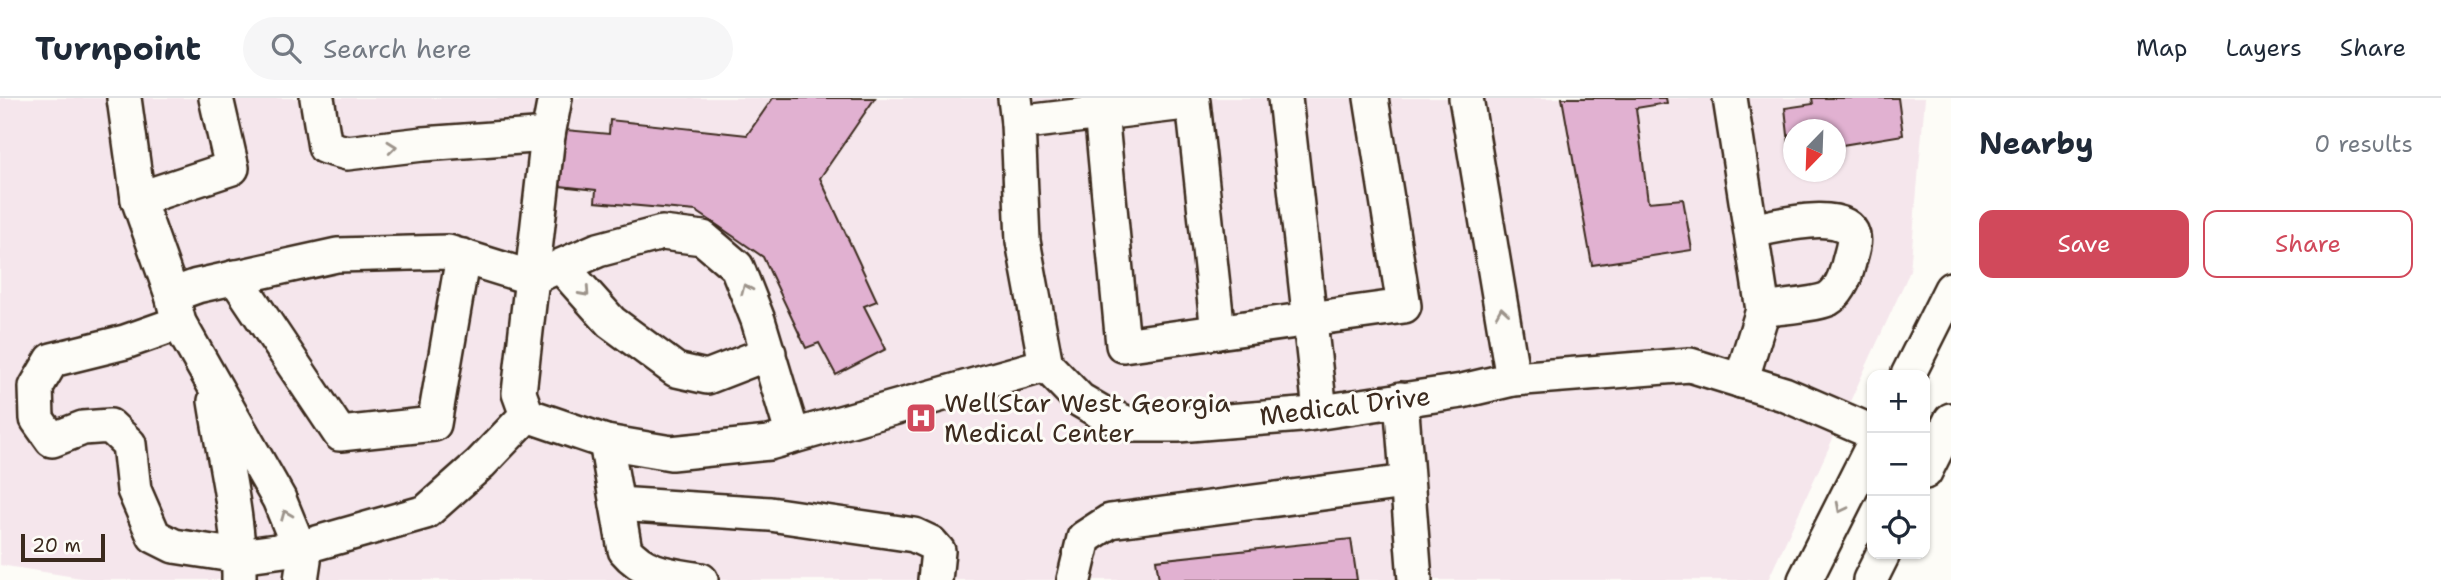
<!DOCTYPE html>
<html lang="en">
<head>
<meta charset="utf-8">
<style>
	body { margin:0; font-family:"Shantell Sans",sans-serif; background:#f6f6f7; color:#1f2937 }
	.controls { position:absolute; right:21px; bottom:21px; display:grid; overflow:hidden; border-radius:14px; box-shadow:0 2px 5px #0004 }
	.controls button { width:63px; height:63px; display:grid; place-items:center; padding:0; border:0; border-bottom:2px solid #e0e1e3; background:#fff; color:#1f2937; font:35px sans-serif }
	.compass { position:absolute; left:1783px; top:21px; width:63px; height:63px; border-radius:50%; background:#fff; box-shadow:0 2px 5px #0004; rotate:203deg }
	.scale { position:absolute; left:21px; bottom:18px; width:84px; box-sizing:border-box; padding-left:7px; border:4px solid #3b2a1e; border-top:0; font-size:19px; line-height:24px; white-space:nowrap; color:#3b2a1e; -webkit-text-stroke:5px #fdfcf7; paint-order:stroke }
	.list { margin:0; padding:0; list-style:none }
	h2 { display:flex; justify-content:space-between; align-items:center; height:91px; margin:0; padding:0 28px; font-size:30px }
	h2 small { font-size:23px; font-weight:400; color:#747a83 }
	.actions { display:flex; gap:14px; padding:21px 28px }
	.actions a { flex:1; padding:16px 0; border:2px solid #d1495b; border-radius:14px; text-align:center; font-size:24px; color:#d1495b }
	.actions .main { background:#d1495b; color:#fff }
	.icon { flex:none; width:38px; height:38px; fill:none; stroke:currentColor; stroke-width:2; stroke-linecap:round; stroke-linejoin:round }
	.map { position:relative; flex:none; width:1951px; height:482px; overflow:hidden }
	header { display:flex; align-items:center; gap:42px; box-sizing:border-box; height:98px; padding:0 35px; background:#fff; border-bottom:2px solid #e0e1e3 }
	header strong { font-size:33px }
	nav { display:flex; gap:38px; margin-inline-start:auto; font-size:24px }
	.search { width:490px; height:63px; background:#f6f6f7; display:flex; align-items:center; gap:18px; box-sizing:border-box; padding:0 24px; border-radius:38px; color:#747a83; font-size:26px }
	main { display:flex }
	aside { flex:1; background:#fff }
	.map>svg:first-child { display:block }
</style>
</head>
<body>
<header>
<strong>Turnpoint</strong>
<div class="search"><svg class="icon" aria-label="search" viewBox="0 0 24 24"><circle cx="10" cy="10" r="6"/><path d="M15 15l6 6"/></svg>Search here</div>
<nav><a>Map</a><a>Layers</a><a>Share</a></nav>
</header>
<main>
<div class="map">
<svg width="1951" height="482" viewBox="0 0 1951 482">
	<rect width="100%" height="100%" fill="#fdfcf7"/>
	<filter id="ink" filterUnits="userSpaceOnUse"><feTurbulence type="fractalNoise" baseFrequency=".0143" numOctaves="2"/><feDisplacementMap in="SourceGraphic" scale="14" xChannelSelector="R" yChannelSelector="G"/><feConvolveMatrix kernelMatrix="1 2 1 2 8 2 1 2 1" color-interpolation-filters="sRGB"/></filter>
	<g filter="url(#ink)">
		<path fill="#f5e6ec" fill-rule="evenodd" d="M0 0H1925L1910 173 1768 482H94L0 467ZM1794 32H1836V74H1794Z"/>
		<g fill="#e1b1d1" stroke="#3b2a1e" stroke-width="2">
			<polygon points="773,0 875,0 820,80 877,203 864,208 886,251 836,277 819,245 806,250 763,159 717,127 696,113 595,104 596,92 560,88 566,32 609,36 610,22 747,37"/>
			<polygon points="1562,0 1666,0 1667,5 1636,10 1648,104 1683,101 1692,152 1592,167"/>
			<polygon points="1812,0 1898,0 1903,37 1836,48 1836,32 1794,32 1794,54 1790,55 1785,10 1813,6"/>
			<polygon points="1351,441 1357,482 1159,482 1156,462"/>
		</g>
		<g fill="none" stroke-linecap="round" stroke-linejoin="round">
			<g stroke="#3b2a1e" stroke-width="38">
				<g id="minor">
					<polyline points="124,0 138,101 172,197 179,225 279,401 304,462 301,482"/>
					<polyline points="317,0 325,49 347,55 423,46 548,37"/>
					<polyline points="555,0 548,37 519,295 527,317 606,344 671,355 769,345 1046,267"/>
					<polyline points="1015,0 1018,25 1023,143 1046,267 1080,302 1104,316 1132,327 1178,327 1301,317 1462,293 1513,281 1690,267 1784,296 1872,334"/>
					<polyline points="1285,0 1320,313"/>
					<polyline points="1466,0 1513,281"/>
					<polyline points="1730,0 1763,212 1741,283"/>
					<polyline points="1101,14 1123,247 1404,208 1371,0"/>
					<polyline points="1018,25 1193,4 1218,234"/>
					<polyline points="138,101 232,70 216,0"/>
					<path d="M1751 133C1772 129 1845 109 1853 138 1855 145 1851 156 1849 164 1846 177 1840 194 1828 201 1815 207 1779 209 1763 212"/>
					<polyline points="235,179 340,336 434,326 463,158"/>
					<polyline points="172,197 197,188 337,157 448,154 532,180 550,172"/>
					<polyline points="179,225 125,244 52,262 36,289 37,321 52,342 83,330 110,328 129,346 134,392 154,438 174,448 239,458 299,450 426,414 480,366 527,317"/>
					<polyline points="769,255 707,279 676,272 611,224 561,168 598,152 662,135 703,140 737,169 758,222 793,338"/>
					<polyline points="1908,277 1951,191"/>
					<polyline points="1401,301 1415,482"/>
					<path d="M215 303C224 362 240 422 239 482"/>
					<path d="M606 344 625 452C645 476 671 477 701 482"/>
					<polyline points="1925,374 1951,322"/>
					<polyline points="617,406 770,416 914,437 931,445 938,453 935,482"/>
					<polyline points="1074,482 1084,440 1110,423 1406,384"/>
					<polyline points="1805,482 1872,349"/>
					<polyline points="1870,482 1883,456"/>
				</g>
			</g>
			<use href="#minor" stroke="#fdfcf7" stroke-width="33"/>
		</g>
		<defs><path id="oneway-chevron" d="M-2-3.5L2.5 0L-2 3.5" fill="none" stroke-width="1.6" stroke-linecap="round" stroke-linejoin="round" transform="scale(1.75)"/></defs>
		<g stroke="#9c938a">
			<use href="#oneway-chevron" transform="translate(392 49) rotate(-6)"/>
			<use href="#oneway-chevron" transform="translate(746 191) rotate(-113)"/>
			<use href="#oneway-chevron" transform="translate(585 194) rotate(48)"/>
			<use href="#oneway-chevron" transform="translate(1502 214) rotate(-99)"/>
			<use href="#oneway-chevron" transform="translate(1841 410) rotate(117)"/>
			<use href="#oneway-chevron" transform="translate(286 417) rotate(-112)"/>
		</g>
	</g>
	<defs>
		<g id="hospital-square" transform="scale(1.575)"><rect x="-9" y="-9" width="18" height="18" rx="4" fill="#d1495b" stroke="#fdfcf7"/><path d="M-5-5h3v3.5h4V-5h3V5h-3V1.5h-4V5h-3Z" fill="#fff"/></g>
	</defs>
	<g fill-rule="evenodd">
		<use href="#hospital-square" x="921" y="320"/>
	</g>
	<g text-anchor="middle" stroke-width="6" stroke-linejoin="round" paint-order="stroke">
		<g font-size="26" fill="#3b2a1e" stroke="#fdfcf7" text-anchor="start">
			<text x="944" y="314">WellStar West Georgia<tspan x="944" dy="30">Medical Center</tspan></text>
		</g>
		<g font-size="26" fill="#3b2a1e" stroke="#fdfcf7">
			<text transform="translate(1345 308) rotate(-7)" y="9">Medical Drive</text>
		</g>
	</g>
</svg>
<div class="controls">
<button>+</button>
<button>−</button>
<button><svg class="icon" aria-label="locate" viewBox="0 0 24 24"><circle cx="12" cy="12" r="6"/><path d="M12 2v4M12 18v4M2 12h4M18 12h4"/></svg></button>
</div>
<svg class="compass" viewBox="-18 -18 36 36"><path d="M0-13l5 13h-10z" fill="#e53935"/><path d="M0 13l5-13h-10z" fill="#747a83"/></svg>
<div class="scale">20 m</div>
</div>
<aside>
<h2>Nearby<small>0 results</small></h2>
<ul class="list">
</ul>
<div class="actions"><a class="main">Save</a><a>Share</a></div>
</aside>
</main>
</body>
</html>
